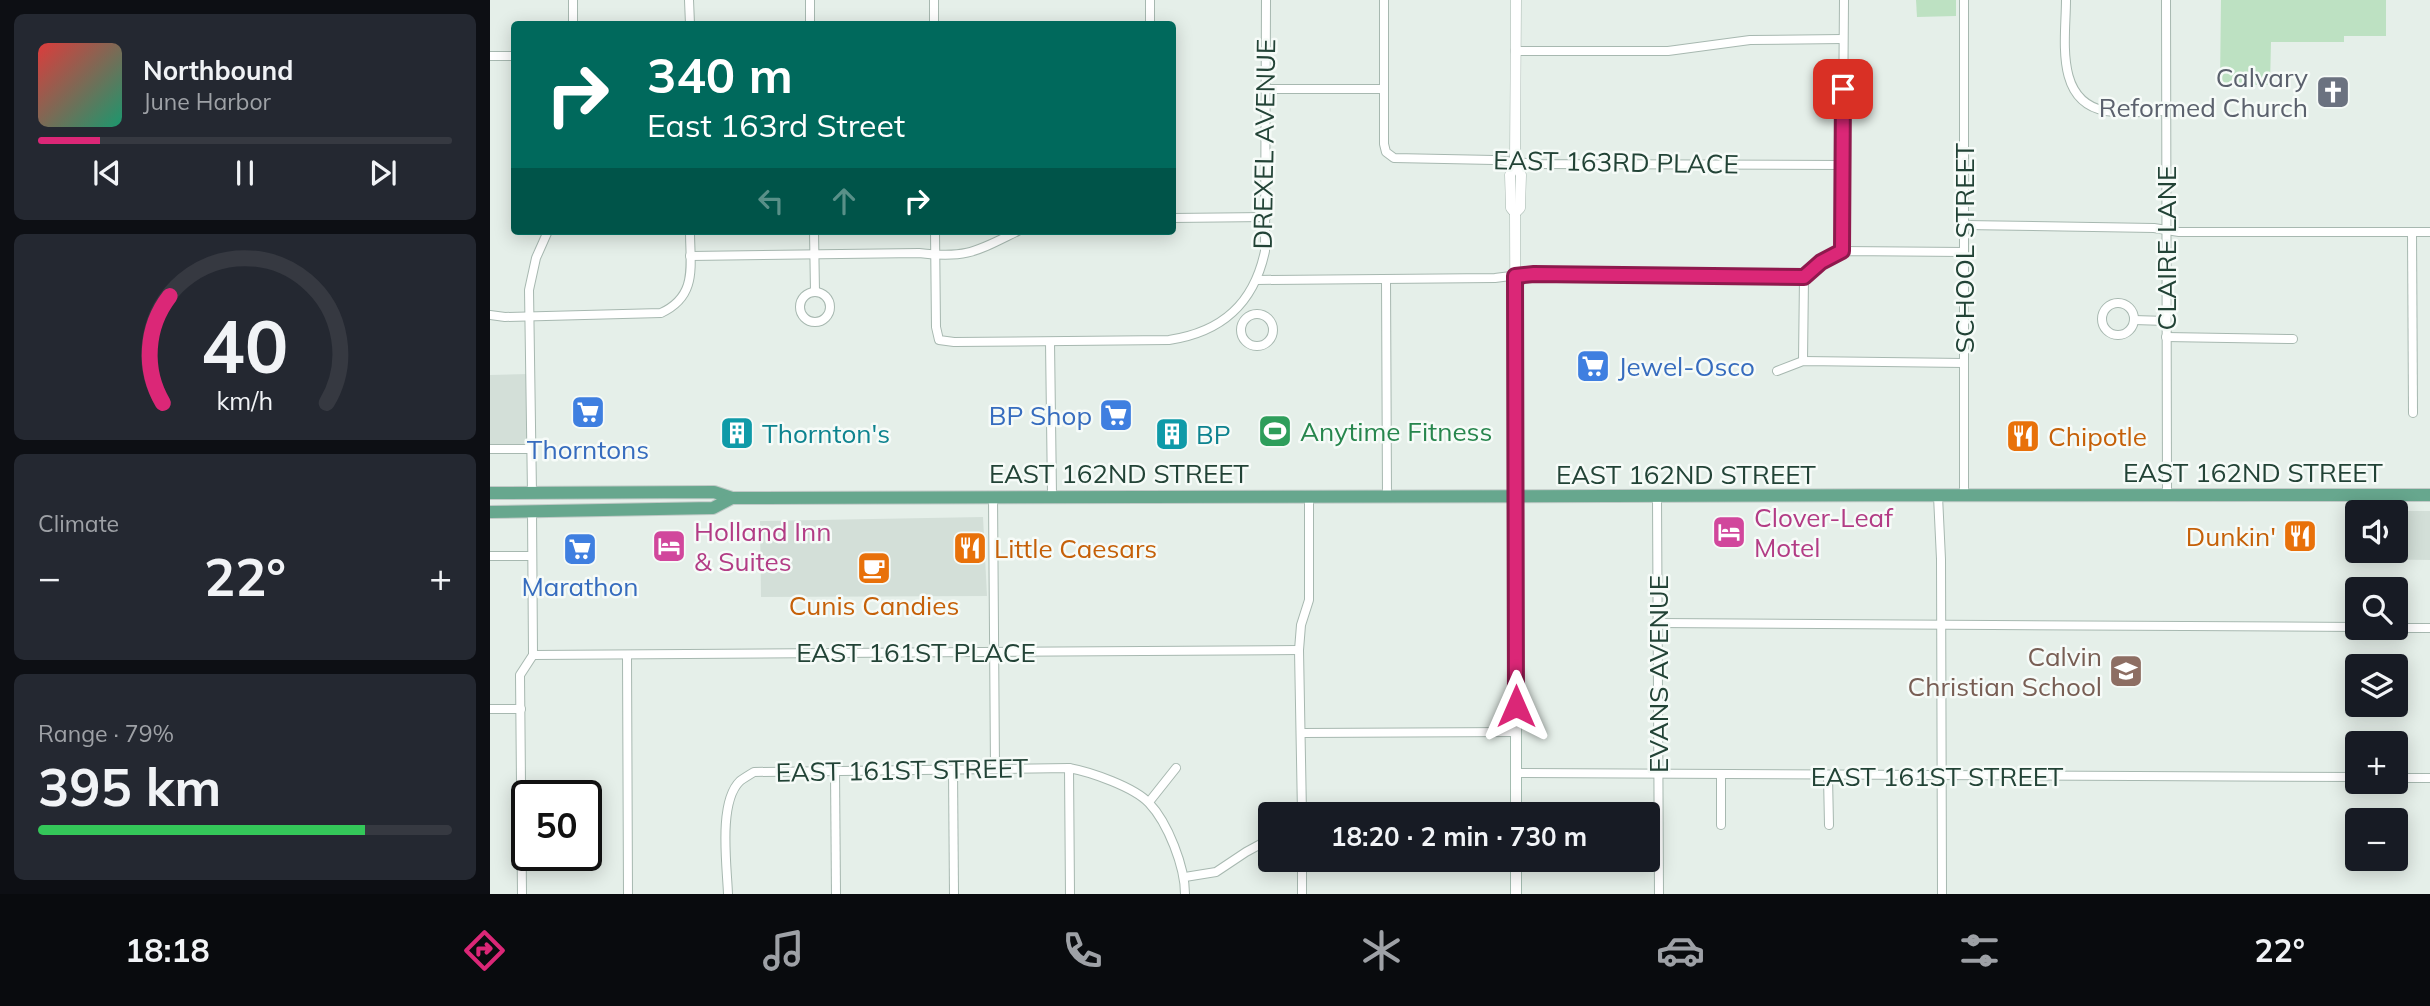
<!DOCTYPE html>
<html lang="en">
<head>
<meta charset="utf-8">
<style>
	:root { --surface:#171b24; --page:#242831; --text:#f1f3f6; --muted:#9ea1a6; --line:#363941; --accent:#db2777 }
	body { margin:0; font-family:Mulish,sans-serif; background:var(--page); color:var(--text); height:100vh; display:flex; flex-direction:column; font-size:26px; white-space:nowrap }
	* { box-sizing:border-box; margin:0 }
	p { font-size:23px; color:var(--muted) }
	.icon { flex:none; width:38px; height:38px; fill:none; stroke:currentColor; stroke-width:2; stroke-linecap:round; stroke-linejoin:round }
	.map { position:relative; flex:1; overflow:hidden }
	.panel { display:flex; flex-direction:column; gap:14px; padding:14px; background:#0d0f14; width:490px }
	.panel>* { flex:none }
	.top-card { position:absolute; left:21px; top:21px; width:665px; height:214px; border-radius:7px; box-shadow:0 4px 18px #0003; background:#00695c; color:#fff; overflow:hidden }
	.fabs { position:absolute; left:1855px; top:500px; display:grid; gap:14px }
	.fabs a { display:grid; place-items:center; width:63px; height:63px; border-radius:7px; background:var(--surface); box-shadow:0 4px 18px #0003; font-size:35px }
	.speed { position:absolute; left:21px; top:780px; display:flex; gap:14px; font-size:35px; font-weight:700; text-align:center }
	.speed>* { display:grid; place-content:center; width:91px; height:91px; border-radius:50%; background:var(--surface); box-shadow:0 4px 18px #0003; line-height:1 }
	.speed .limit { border:4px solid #111; border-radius:10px; background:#fff; color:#111 }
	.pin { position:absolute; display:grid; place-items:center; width:60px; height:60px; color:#fff; margin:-30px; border-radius:14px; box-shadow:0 4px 10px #0006 }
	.me { position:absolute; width:77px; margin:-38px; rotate:0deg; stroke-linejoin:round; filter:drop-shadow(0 0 5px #0008) }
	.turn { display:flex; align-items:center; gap:24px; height:147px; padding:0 21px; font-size:32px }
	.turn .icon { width:91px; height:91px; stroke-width:2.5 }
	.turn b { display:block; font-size:49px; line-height:60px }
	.lanes { display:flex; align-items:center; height:66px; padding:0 21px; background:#0003; justify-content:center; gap:35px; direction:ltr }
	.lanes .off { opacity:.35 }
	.big { font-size:52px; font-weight:700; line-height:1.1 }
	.panel .widget { flex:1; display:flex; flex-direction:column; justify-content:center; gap:10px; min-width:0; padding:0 24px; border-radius:10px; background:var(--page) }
	.panel .dial { align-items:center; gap:0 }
	.dial svg { height:182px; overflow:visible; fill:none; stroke:var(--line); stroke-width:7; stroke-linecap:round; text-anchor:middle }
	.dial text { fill:var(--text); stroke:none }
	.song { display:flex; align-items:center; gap:21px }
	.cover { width:84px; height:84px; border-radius:10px; background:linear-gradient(135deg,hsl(0 70% 55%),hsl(160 70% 35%)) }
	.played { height:7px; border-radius:4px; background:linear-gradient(90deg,var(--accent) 15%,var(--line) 15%) }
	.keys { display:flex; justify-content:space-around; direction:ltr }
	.heat { display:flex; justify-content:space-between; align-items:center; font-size:38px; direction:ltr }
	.charge { height:10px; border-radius:5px; background:linear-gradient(90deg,#34c759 79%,var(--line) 0) }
	.trip { position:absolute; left:768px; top:802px; width:402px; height:70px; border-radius:7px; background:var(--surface); box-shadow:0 4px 18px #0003; font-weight:700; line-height:70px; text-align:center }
	.menu { display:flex; height:112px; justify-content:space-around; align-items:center; background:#090b0e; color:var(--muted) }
	.menu .icon { width:49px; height:49px }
	.menu .current { color:var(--accent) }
	.menu b { font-size:32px; color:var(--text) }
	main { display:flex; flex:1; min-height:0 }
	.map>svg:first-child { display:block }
</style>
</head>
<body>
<main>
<section class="panel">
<div class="widget">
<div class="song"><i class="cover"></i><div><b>Northbound</b><p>June Harbor</p></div></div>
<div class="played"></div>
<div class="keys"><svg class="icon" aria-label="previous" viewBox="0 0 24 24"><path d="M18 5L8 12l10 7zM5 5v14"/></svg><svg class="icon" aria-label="pause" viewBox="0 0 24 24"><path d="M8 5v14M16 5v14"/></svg><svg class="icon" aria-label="next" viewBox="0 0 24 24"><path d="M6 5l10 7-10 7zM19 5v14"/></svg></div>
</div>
<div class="widget dial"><svg viewBox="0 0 100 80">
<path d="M14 69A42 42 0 1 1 86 69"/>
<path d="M14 69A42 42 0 0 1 17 22" stroke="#db2777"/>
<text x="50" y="56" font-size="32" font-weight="700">40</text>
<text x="50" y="72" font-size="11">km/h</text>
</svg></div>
<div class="widget"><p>Climate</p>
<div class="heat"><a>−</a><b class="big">22°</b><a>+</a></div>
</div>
<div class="widget"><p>Range · 79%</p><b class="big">395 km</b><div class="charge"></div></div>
</section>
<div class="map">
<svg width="1940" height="894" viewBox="0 0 1940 894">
	<rect width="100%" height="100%" fill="#e5efe9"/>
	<g fill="#d3dfd8">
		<path d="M38 374V444H0V375Z"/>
		<path d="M1867 511H1940V560L1867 559V522V551H1906V513H1867Z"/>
		<path d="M493 517 497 596 271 597 270 521Z"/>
	</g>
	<g fill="#bde1c2">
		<path d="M1426 0H1466V16L1427 17Z"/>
		<path d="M1731 0H1896V36H1854V42H1781L1780 85H1730Z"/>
	</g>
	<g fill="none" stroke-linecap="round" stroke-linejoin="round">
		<g stroke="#a7b8b0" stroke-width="10">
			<g id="minor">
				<path d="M83 0V24"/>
				<path d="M199 0 200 24"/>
				<path d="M320 0V24"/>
				<path d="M444 0V24"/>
				<path d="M660 0V24"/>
				<path d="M894 0V144L896 152 904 158 1004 160 1047 164 1353 165"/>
				<path d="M1576 0C1576 38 1564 102 1616 111 1635 114 1657 111 1676 111"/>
				<path d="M1676 0 1677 495"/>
				<path d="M1025 51H1178L1260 40 1353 39"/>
				<path d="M0 56H24"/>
				<path d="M776 89H894"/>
				<path d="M682 218 776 217"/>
				<path d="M1474 225 1664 228 1689 232H1940"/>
				<path d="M324 231 325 292"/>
				<path d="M445 231 446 327 449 340 464 342 679 340C733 332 764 303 775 251L776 0"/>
				<path d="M1922 232 1923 413"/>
				<path d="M1352 251 1354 0"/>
				<path d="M200 256 429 253C477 259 487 251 528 231"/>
				<path d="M896 279 897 497"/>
				<path d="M767 280 1005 278 1044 273 1314 277 1331 262 1352 251 1474 252"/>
				<circle cx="325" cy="307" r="15"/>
				<circle cx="1628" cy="319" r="16"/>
				<circle cx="767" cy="330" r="16"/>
				<path d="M0 315 15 317 171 313C208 296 200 266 200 231"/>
				<path d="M1644 320 1676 321"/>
				<path d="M1676 337 1803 339"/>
				<path d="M560 342 562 495"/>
				<path d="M1313 361 1314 277"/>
				<path d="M1287 371 1313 361 1474 363"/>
				<path d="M0 449H42"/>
				<path d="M42 493 39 290 46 258 58 231"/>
				<path d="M503 496 505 769"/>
				<path d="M1448 496 1451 559 1452 894"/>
				<path d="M1474 496V0"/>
				<path d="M1167 497 1169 894"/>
				<path d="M0 556H42"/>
				<path d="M1168 623 1867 627"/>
				<path d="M1906 628H1940"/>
				<path d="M43 655 809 650"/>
				<path d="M137 655 138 894"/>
				<path d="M0 709H31"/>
				<path d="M812 733 1026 732"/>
				<path d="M579 768 580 894"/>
				<path d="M345 770 346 894"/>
				<path d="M463 770 464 894"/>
				<path d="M1026 773 1867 777"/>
				<path d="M1231 775V825"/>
				<path d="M1338 776 1339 825"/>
				<path d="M1906 778H1940"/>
				<path d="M659 802 686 768"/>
				<path d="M812 814 809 650 811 625 819 600V496"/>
				<path d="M812 859V894"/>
				<path d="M695 877 726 872 756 852 780 839"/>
				<path d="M32 894 30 675 43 655 42 512"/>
				<path d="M238 894C237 866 228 802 250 781 254 778 259 775 264 772L579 768C601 772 644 787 659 803 678 823 695 867 695 894"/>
			</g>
		</g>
		<g stroke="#a7b8b0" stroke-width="11">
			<g id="tertiary">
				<path d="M1026 0 1025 161 1020 175 1021 208 1025 213 1026 497"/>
				<path d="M1025 161 1031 175 1030 208 1025 213"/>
			</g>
		</g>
		<g stroke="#a3bcb0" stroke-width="12">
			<g id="secondary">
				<path d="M1026 497V814"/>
				<path d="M1026 859V894"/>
			</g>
		</g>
		<g stroke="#c1cac7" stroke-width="14">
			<g id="primary">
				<path d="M0 493 224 492 242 498C808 494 1374 496 1940 495"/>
				<path d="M0 512 223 508 242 498"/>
			</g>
		</g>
		<use href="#minor" stroke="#fff" stroke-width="8"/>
		<use href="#tertiary" stroke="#fff" stroke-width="10"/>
		<use href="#secondary" stroke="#fff" stroke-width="10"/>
		<use href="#primary" stroke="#67a78e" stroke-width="12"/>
	</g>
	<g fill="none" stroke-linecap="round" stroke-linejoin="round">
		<g stroke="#8e194d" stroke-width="18">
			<path id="route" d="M1026 706 1025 276 1044 274 1314 277 1331 262 1352 251 1353 89"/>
		</g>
		<use href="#route" stroke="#db2777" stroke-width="12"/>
	</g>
	<defs>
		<g id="church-square" transform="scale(1.75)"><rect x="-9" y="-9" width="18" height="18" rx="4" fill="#6b7280" stroke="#f6fbf8"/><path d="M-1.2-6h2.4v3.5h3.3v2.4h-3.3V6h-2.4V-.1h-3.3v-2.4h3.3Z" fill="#fff"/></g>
		<g id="supermarket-square" transform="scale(1.75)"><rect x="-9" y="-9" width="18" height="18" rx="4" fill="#3f7fe0" stroke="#f6fbf8"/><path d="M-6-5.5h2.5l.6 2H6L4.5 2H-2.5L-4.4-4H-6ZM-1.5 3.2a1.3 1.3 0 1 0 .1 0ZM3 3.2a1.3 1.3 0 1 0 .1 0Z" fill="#fff"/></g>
		<g id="stadium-square" transform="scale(1.75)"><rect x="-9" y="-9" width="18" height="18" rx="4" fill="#2e9e5b" stroke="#f6fbf8"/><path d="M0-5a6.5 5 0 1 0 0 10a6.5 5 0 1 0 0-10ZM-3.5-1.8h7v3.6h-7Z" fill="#fff"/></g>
		<g id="building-square" transform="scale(1.75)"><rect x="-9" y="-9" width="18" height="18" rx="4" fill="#0f9aa8" stroke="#f6fbf8"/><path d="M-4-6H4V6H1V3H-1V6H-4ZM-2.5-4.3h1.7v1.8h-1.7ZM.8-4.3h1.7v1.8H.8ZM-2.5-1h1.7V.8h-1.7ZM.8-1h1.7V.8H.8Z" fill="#fff"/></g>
		<g id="restaurant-square" transform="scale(1.75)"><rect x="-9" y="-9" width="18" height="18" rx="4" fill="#e8710a" stroke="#f6fbf8"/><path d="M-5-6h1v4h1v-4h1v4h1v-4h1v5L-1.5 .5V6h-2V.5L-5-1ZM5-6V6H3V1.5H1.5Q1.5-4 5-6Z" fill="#fff"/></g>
		<g id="hotel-square" transform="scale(1.75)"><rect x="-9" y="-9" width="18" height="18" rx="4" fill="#d1479c" stroke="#f6fbf8"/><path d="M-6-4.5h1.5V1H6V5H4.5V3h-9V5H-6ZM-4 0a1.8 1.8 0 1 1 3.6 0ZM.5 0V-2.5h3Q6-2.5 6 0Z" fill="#fff"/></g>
		<g id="cafe-square" transform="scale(1.75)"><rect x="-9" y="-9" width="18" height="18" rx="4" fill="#e8710a" stroke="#f6fbf8"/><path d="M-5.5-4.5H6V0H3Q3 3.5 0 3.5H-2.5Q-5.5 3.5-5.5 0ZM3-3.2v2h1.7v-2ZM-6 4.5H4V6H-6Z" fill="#fff"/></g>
		<g id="school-square" transform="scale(1.75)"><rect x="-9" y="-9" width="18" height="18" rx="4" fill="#8d6e63" stroke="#f6fbf8"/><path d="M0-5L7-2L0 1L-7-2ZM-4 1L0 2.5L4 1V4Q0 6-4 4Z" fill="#fff"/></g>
	</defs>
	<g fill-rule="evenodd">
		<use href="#church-square" x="1843" y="92"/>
		<use href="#supermarket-square" x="1103" y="366"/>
		<use href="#supermarket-square" x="98" y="412"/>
		<use href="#supermarket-square" x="626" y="415"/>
		<use href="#stadium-square" x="785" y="431"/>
		<use href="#building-square" x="247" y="433"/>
		<use href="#building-square" x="682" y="434"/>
		<use href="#restaurant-square" x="1533" y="436"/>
		<use href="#hotel-square" x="1239" y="532"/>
		<use href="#restaurant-square" x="1810" y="536"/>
		<use href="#hotel-square" x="179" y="546"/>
		<use href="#restaurant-square" x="480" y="548"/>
		<use href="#supermarket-square" x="90" y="549"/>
		<use href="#cafe-square" x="384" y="568"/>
		<use href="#school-square" x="1636" y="671"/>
	</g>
	<g text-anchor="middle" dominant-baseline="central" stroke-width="5" stroke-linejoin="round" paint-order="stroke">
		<g font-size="26" fill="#5b616d" stroke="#f6fbf8" text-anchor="end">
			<text x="1818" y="77">Calvary<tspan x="1818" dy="30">Reformed Church</tspan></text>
		</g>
		<g font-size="26" fill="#224336" stroke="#f6fbf8">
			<text transform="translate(774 144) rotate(-89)">DREXEL AVENUE</text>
			<text transform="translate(1126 162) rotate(1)">EAST 163RD PLACE</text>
			<text transform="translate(1474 248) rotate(-90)">SCHOOL STREET</text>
			<text transform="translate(1676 248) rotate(-90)">CLAIRE LANE</text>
			<text x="1763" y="472">EAST 162ND STREET</text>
			<text x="629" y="473">EAST 162ND STREET</text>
			<text x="1196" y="474">EAST 162ND STREET</text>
			<text x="426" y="652">EAST 161ST PLACE</text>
			<text transform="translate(1168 674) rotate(-90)">EVANS AVENUE</text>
			<text transform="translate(412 770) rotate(-1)">EAST 161ST STREET</text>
			<text x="1447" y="776">EAST 161ST STREET</text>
		</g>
		<g font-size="26" fill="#366cbe" stroke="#f6fbf8">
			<text x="1128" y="366" text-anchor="start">Jewel-Osco</text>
			<text x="602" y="415" text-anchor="end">BP Shop</text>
			<text x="98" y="449">Thorntons</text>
			<text x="90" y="586">Marathon</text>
		</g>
		<g font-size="26" fill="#27864d" stroke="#f6fbf8" text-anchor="start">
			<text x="810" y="431">Anytime Fitness</text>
		</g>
		<g font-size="26" fill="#0d838f" stroke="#f6fbf8" text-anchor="start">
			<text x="272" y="433">Thornton's</text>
			<text x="706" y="434">BP</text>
		</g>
		<g font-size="26" fill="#c56008" stroke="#f6fbf8" text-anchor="start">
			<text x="1558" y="436">Chipotle</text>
			<text x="1786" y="536" text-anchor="end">Dunkin'</text>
			<text x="504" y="548">Little Caesars</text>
			<text x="384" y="605" text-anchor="middle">Cunis Candies</text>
		</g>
		<g font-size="26" fill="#b23c85" stroke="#f6fbf8" text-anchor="start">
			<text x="1264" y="517">Clover-Leaf<tspan x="1264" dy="30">Motel</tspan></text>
			<text x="204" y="531">Holland Inn<tspan x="204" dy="30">&amp; Suites</tspan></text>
		</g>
		<g font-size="26" fill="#785e54" stroke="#f6fbf8" text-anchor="end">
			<text x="1612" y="656">Calvin<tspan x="1612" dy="30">Christian School</tspan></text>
		</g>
	</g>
</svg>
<div class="fabs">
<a><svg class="icon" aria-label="sound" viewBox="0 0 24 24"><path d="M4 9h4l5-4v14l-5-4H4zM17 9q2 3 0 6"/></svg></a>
<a><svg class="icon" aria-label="search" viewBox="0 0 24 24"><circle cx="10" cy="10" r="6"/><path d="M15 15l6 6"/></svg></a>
<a><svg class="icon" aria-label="layers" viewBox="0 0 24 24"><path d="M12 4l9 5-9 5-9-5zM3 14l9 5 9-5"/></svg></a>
<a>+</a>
<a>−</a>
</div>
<div class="speed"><div class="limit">50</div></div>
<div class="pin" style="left:1353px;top:89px;background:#d93025"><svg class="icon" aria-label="arrive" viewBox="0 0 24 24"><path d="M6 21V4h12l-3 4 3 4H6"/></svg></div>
<svg class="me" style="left:1026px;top:706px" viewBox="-20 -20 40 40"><path d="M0-17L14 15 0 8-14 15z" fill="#db2777" stroke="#fff" stroke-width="4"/></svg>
<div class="trip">18:20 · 2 min · 730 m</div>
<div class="top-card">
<div class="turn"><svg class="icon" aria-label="right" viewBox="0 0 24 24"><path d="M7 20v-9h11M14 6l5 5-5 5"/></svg><div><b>340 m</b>East 163rd Street</div></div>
<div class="lanes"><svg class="icon off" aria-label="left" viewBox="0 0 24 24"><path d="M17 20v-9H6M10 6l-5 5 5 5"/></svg><svg class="icon off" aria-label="ahead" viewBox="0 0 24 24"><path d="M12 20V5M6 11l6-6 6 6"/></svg><svg class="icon" aria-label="right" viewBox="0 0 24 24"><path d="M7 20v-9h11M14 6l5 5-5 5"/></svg></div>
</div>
</div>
</main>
<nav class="menu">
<b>18:18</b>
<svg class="icon current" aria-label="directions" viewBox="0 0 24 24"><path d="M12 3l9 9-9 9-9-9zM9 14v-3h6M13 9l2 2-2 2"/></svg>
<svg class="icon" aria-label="music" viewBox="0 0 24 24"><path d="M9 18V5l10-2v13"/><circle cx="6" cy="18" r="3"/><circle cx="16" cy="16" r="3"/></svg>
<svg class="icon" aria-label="phone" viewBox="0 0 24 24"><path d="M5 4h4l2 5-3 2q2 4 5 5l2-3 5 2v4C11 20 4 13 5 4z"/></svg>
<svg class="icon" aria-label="climate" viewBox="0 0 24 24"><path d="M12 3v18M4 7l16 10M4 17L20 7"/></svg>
<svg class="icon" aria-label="car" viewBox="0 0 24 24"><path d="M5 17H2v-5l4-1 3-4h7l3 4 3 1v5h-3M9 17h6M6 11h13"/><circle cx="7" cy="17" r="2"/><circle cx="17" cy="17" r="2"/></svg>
<svg class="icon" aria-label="filters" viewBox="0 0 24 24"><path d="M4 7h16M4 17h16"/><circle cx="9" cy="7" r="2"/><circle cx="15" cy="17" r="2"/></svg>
<b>22°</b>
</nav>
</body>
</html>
